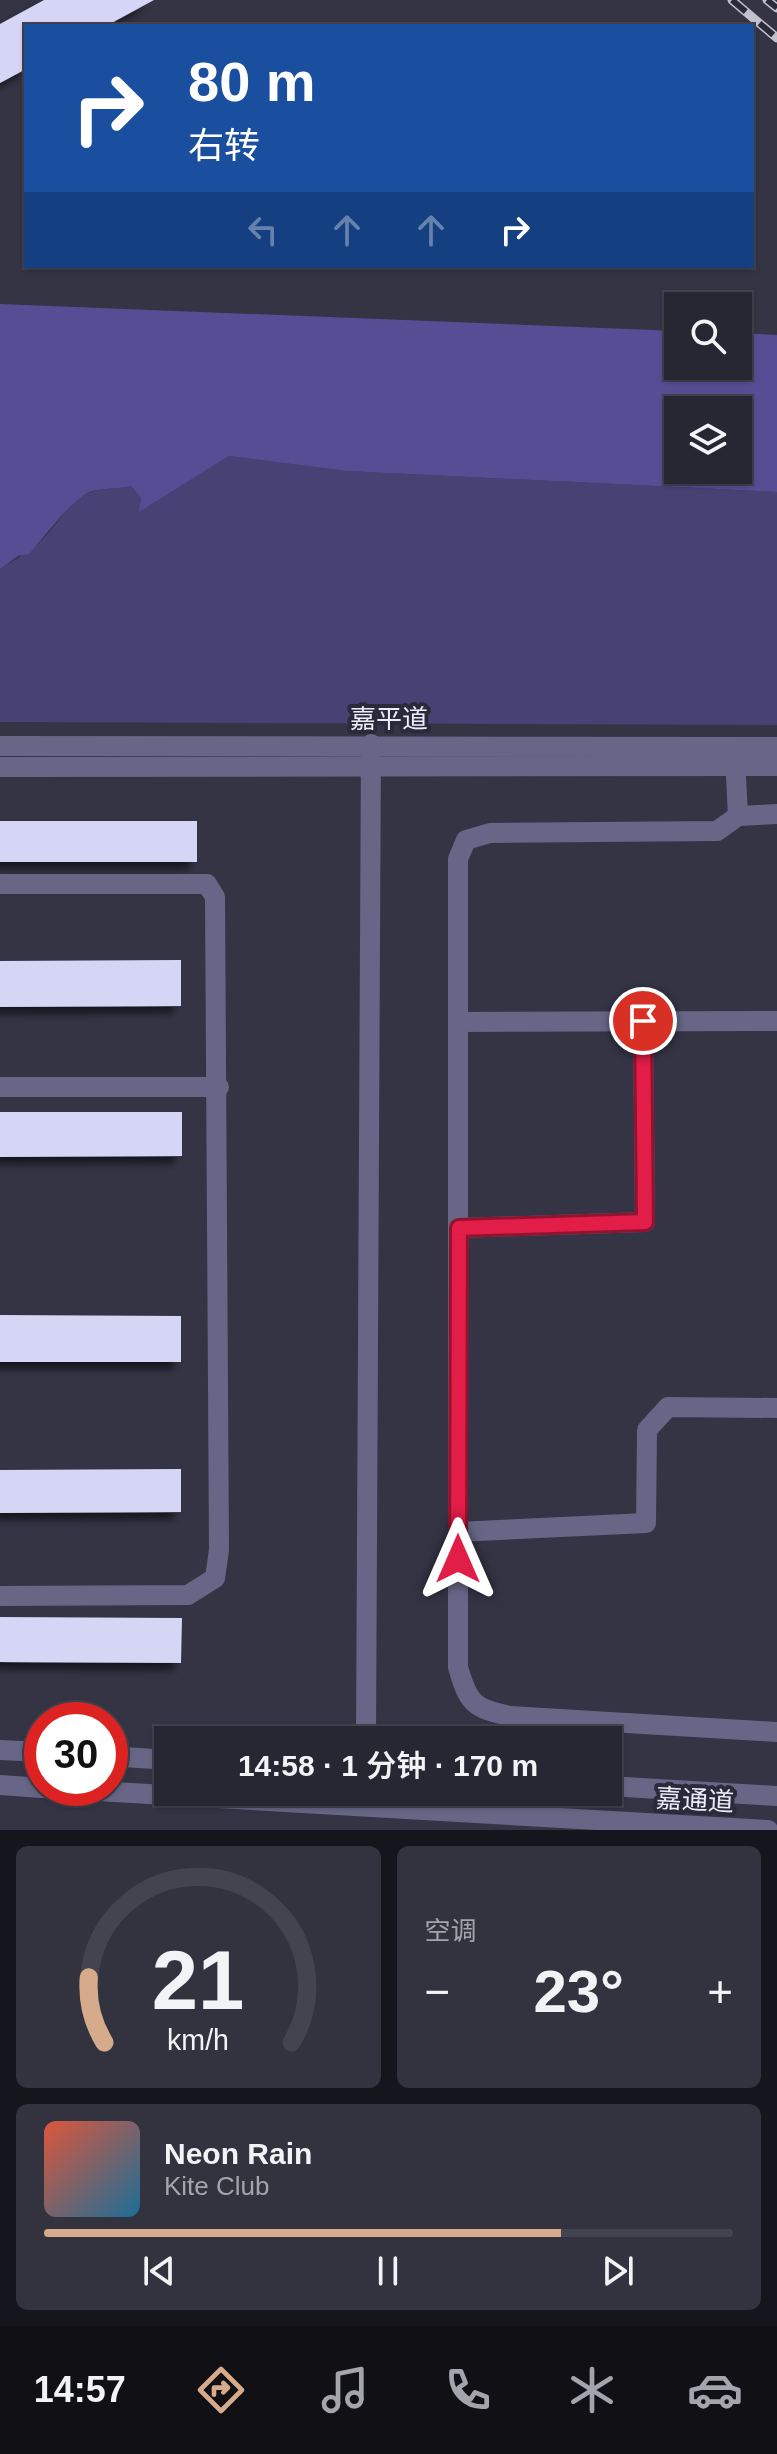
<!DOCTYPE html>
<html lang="zh">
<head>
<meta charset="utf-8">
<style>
	:root { --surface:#272734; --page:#333340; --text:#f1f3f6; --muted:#a4a5ac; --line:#43444f; --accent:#d6ab8b }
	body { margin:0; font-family:Helvetica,"Noto Sans SC",sans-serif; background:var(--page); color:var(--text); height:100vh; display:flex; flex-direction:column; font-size:30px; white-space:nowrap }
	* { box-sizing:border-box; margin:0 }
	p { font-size:26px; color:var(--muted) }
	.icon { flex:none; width:44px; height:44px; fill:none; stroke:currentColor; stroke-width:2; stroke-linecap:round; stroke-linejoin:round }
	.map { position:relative; height:1830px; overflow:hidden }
	.details { display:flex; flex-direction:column; gap:16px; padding:16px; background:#15151d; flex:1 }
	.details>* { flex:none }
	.top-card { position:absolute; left:24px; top:24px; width:730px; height:244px; border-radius:0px; box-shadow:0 2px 6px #0004,0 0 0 2px var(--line); background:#1a4fa0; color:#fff; overflow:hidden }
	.tools { position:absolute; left:664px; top:292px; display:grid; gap:16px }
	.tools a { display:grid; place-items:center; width:88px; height:88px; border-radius:0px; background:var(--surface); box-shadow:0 2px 6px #0004,0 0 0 2px var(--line); font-size:40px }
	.speed { position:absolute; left:24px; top:1702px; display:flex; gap:16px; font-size:40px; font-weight:700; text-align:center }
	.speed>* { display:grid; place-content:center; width:104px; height:104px; border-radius:50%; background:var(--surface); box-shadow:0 2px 6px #0004,0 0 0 2px var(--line); line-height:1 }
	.speed .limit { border:12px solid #d22; background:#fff; color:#111 }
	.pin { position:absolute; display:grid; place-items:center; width:68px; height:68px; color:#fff; margin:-34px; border:4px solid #fff; border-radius:50%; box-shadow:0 2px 8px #0007 }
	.me { position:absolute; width:88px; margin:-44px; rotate:0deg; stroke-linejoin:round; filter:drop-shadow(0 0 6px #0008) }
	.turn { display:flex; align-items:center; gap:28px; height:168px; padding:0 32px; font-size:36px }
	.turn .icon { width:104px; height:104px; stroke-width:2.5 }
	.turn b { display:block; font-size:56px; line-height:68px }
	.lanes { display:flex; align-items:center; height:76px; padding:0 32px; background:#0003; justify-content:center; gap:40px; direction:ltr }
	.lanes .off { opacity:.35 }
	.big { font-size:60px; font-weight:600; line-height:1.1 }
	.details .card { flex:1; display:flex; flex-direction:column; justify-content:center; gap:12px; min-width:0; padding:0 28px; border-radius:12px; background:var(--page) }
	.details .dial { align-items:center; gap:0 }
	.dial svg { height:208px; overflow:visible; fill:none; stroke:var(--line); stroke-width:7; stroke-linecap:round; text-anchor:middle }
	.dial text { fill:var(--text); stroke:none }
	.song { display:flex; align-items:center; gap:24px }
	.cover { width:96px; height:96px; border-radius:12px; background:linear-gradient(135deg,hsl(10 70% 55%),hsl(200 70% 35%)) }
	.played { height:8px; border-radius:4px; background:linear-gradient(90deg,var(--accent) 75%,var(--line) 75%) }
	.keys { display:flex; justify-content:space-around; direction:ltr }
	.heat { display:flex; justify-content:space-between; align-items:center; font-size:44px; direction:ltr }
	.details .tiles { flex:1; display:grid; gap:16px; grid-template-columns:1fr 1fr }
	.card:last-child { grid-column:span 2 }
	.trip { position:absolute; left:154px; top:1726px; width:468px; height:80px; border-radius:0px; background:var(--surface); box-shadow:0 2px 6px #0004,0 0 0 2px var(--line); font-weight:600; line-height:80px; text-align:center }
	.tab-bar { display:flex; height:128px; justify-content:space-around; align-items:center; background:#101015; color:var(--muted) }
	.tab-bar .icon { width:56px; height:56px }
	.tab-bar .active { color:var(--accent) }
	.tab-bar b { font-size:36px; color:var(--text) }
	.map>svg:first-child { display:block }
</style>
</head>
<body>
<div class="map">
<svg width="777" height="1830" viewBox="0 0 777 1830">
	<defs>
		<filter id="shadow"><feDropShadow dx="-7" dy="7" stdDeviation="4" flood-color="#0009"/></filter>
	</defs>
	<rect width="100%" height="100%" fill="#343445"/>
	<path fill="#464273" d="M229 456 347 471 777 492V725L0 722V569C12 561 26 554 37 545 53 531 72 496 94 491 106 488 119 489 131 486L141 498 140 511Z"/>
	<path fill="#554e94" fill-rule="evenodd" d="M0 304 678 331V366H738V333L777 335V492L347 471 229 456 139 512 141 498 131 486C119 489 104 488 92 491 73 497 43 539 29 554L18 556 0 569ZM678 410H738V470H678Z"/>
	<g fill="#d5d5f5" filter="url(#shadow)">
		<path d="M44 0H154L106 26H26V69L0 83V24Z"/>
		<rect x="0" y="821" width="197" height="41"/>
		<path d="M181 960V1006L0 1007V961Z"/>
		<path d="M0 1112H182V1156L0 1157Z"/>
		<path d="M0 1315 181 1316V1362H0Z"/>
		<path d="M181 1469V1512L0 1513V1470Z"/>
		<path d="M0 1617 182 1618 181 1663 0 1662Z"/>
	</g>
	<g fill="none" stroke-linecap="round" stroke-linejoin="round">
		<g stroke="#676686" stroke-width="20">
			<path d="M0 746 777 747"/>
			<path d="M735 756 738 816"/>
			<path d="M0 767 777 766"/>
			<path d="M777 814 738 816 717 831 490 833 466 840 458 859V1667C468 1703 474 1709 510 1716L777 1732"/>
			<path d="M0 884H207L215 897 219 1550 215 1578 188 1595 0 1596"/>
			<path d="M459 1022 777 1021"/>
			<path d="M0 1087H219"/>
			<path d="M459 1228 645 1222 643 1021"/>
			<path d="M458 1532 646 1523 647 1430 668 1407 777 1408"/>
			<path d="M366 1740 371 744"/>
			<path d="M0 1750 42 1752"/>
			<path d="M110 1756 168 1760"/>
			<path d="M0 1785 42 1788"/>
			<path d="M608 1786 777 1796"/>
			<path d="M45 1788 768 1830"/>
		</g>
		<g stroke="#c1c1ce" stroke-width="9">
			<g id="rail">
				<path d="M732 0 777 38"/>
				<path d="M767 0 777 8"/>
			</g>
		</g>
		<use href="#rail" stroke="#2a2a3a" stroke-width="6" stroke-dasharray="18" stroke-linecap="butt"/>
	</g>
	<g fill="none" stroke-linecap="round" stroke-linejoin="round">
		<g stroke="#92132f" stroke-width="20">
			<path id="route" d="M458 1559 459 1228 645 1222 643 1021"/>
		</g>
		<use href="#route" stroke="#e11d48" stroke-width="14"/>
	</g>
	<g text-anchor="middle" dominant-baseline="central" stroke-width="8" stroke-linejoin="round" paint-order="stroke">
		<g font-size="26" fill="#ececf8" stroke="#2a2a3a">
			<text x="389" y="719">嘉平道</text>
			<text transform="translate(695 1800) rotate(3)">嘉通道</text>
		</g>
	</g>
</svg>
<div class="tools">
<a><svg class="icon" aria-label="search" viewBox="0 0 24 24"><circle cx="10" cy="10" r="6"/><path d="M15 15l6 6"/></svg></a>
<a><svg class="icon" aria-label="layers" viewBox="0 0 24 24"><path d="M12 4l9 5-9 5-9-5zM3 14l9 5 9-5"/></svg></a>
</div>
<div class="speed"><div class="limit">30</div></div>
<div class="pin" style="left:643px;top:1021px;background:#d93025"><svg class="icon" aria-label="arrive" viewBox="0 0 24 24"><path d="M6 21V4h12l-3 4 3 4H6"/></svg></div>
<svg class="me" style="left:458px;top:1559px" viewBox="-20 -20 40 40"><path d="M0-17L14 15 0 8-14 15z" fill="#e11d48" stroke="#fff" stroke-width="4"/></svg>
<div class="trip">14:58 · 1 分钟 · 170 m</div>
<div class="top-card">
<div class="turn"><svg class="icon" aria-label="right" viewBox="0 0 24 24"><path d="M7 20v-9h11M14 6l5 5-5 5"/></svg><div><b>80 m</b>右转</div></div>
<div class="lanes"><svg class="icon off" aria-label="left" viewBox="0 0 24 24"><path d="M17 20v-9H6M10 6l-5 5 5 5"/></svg><svg class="icon off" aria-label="ahead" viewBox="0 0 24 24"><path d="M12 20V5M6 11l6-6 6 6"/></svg><svg class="icon off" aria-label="ahead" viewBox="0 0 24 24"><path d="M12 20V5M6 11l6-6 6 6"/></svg><svg class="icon" aria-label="right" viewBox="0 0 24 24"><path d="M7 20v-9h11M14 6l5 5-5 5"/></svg></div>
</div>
</div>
<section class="details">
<div class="tiles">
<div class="card dial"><svg viewBox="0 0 100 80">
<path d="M14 69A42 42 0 1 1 86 69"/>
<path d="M14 69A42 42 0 0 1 8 44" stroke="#d6ab8b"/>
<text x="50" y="56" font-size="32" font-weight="700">21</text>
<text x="50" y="72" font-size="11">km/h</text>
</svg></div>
<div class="card"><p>空调</p>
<div class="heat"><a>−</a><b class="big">23°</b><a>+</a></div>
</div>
<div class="card">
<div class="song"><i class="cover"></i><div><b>Neon Rain</b><p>Kite Club</p></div></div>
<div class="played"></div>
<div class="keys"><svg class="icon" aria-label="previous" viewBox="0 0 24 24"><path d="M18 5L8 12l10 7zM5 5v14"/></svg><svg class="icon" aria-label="pause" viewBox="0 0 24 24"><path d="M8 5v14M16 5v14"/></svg><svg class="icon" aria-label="next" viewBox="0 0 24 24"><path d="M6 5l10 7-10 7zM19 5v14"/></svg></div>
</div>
</div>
</section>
<nav class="tab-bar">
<b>14:57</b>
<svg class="icon active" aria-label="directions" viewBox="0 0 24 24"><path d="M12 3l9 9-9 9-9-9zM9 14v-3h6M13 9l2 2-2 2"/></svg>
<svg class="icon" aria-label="music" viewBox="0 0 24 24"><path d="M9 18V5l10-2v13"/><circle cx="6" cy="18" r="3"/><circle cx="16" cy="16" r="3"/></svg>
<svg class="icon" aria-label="phone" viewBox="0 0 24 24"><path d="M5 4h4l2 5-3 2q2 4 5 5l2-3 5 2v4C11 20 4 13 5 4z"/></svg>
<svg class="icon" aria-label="climate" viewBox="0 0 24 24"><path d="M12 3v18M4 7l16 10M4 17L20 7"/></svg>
<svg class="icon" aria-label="car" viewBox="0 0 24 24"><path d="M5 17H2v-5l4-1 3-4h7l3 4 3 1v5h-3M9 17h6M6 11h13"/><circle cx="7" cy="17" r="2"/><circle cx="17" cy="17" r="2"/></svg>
</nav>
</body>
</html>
